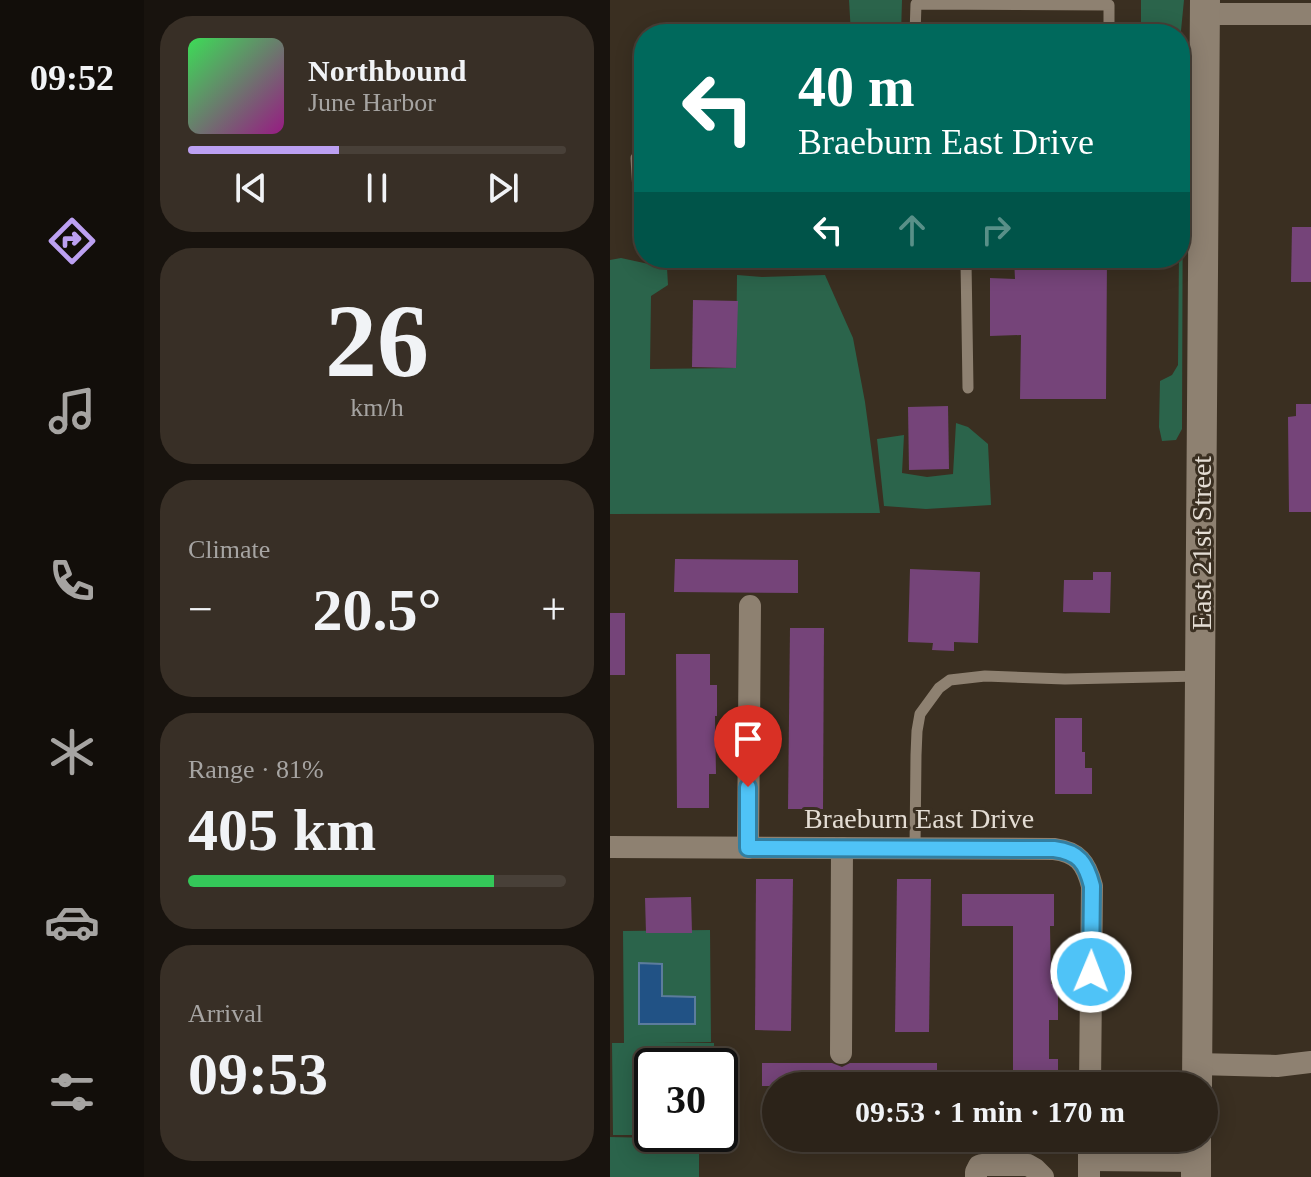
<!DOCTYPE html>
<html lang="en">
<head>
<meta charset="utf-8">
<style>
	:root { --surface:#2c2319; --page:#382f26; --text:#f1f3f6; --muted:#a6a4a2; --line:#484038; --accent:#bca0f2 }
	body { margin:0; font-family:Georgia,serif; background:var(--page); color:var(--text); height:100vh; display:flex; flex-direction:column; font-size:30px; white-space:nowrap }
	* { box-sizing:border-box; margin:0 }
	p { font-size:26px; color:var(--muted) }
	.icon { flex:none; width:44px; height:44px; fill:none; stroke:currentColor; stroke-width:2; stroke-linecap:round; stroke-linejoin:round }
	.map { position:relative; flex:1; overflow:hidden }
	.drawer { display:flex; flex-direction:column; gap:16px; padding:16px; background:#18130e; width:466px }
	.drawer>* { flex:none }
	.hud { position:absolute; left:24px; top:24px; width:556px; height:244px; border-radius:32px; box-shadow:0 4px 20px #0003,0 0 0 2px var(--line); background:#00695c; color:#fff; overflow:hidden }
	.speed { position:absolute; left:24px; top:1048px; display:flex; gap:16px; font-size:40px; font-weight:700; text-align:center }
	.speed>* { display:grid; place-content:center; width:104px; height:104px; border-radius:50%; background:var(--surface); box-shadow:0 4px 20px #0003,0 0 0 2px var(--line); line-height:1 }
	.speed .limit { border:4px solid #111; border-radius:12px; background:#fff; color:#111 }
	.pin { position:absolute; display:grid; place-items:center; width:68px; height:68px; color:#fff; margin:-82px -34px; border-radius:50% 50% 50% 0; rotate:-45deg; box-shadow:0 0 8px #0007 }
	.pin .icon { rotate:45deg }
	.me { position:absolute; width:88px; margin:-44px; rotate:1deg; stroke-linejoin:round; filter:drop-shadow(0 0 6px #0008) }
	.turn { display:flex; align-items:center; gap:28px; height:168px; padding:0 32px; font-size:36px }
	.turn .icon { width:104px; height:104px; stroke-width:2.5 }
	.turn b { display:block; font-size:56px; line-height:68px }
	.lanes { display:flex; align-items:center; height:76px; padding:0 32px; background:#0003; justify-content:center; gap:40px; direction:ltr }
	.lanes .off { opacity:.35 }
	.big { font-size:60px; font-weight:700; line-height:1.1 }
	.drawer .card { flex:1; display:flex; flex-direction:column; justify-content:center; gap:12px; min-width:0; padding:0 28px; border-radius:32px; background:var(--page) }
	.drawer .dial { align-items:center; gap:0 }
	.dial b { font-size:104px; line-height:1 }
	.song { display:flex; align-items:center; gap:24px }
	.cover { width:96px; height:96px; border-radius:12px; background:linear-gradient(135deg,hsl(130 70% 55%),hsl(310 70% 35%)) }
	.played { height:8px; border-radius:4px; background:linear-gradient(90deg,var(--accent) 40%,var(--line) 40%) }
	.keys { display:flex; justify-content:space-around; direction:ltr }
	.heat { display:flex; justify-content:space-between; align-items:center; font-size:44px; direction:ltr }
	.charge { height:12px; border-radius:6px; background:linear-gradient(90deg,#34c759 81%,var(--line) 0) }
	.trip { position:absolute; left:152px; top:1072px; width:456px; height:80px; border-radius:40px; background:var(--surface); box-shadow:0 4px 20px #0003,0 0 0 2px var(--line); font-weight:700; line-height:80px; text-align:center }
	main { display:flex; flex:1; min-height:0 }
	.tabs { display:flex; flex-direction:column; width:144px; justify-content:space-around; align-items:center; background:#120e0a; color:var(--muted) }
	.tabs .icon { width:56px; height:56px }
	.tabs .current { color:var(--accent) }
	.tabs b { font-size:36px; color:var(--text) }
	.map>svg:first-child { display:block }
</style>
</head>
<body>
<main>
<nav class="tabs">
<b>09:52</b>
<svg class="icon current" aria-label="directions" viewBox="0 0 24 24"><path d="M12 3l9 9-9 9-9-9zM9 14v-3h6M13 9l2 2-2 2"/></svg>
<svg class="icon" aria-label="music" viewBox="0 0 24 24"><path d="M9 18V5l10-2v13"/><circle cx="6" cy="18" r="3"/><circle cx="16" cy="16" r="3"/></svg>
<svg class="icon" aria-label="phone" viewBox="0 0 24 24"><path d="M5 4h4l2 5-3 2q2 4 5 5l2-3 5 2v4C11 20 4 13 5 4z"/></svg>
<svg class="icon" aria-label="climate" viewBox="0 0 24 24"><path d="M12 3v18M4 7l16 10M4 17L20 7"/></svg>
<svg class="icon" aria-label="car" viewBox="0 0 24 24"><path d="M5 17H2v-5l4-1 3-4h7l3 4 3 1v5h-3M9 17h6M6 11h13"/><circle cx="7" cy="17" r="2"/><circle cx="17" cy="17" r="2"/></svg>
<svg class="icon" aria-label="filters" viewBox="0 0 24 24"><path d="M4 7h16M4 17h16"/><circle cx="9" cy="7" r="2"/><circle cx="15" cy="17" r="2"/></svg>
</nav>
<section class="drawer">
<div class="card">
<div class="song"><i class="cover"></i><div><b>Northbound</b><p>June Harbor</p></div></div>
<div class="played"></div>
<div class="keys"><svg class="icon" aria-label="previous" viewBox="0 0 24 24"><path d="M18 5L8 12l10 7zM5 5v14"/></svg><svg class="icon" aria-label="pause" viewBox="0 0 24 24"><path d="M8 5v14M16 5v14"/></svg><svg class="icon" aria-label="next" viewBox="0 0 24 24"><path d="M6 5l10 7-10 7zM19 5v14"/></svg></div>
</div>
<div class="card dial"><b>26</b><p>km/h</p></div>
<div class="card"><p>Climate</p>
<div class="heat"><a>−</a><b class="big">20.5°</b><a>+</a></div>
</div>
<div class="card"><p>Range · 81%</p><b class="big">405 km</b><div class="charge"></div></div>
<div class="card"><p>Arrival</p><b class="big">09:53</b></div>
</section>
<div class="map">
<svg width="701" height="1177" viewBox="0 0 701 1177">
	<rect width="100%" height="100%" fill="#3a2f21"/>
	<g fill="#2b644b">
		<path d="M239 0H292L291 34H241Z"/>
		<path d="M531 0H574L570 41V34H531Z"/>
		<path d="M573 136 572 429 566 440 552 441 549 427 550 381 562 375 568 365 570 141Z"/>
		<path d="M11 258 57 268 58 285 41 296 40 369 126 368 127 275 152 277 215 275 243 338 255 402 270 513 0 514V260Z"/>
		<path d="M346 423 358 427 378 444 381 505 316 509 274 506 267 439 294 435 292 473 317 477 343 474Z"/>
		<path d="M100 930 101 1042 49 1043H104V1066H42V1134L74 1135H3L2 1043H14L13 931Z"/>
		<path d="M0 1137 89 1139V1177H0Z"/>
	</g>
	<path fill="#215285" stroke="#5c7c9d" stroke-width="2" d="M29 963 52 964V996L85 997V1024H29Z"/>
	<g fill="#754479">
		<path d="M682 227H701V282H681Z"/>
		<path d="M404 258H497L496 399H410L411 335 380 336V278L405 279Z"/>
		<path d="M83 300 128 301 126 368 82 367Z"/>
		<path d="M686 404H701V512H679L678 417 686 416Z"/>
		<path d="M338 406 339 469 299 470 298 407Z"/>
		<path d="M65 559 188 560V593L64 592Z"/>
		<path d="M300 569 370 572 368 643 344 642V651L322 650 323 643 298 642Z"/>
		<path d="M483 572H501L500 613 453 612 454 580H483Z"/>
		<rect x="0" y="613" width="15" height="62"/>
		<path d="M180 628H214L213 809H178Z"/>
		<path d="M66 654H100V685H107V716H105L106 774H99V808H67Z"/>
		<path d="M445 718H472V752H475V768H482V794H445Z"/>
		<path d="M146 879H183L181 1031 145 1030Z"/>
		<path d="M287 879H321L319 1032H285Z"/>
		<path d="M352 894H444V926H440L441 984H448V1020H439V1059H448V1086H403V926H352Z"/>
		<path d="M81 897 82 933H36L35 898Z"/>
		<path d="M152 1063H222L232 1067 240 1063H327V1086H152Z"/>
	</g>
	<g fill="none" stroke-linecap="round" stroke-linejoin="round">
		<g stroke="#8e8171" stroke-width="11">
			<path d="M305 34 306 4 499 5V34"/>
			<path d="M26 158 30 224 34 233"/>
			<path d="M118 258 300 262"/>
			<path d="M356 262 358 388"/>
			<path d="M305 848 306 755 307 731 310 714 329 688 340 680 375 676 455 679 589 676"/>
		</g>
		<g stroke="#8e8171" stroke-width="22">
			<path d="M594 14H701"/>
			<path d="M0 847 444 849C468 852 476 863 482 886L480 1086"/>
			<path d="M138 848 140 606"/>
			<path d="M231 1053 232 848"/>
			<path d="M587 1064 667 1066 701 1062"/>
			<path d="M479 1160 586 1161"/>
			<path d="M366 1177V1172L369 1166 372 1165H418L425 1169 433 1177"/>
			<path d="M479 1177V1138"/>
		</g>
		<g stroke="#8e8171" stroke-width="30">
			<path d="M587 1086 595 0"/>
			<path d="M586 1177V1138"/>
		</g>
	</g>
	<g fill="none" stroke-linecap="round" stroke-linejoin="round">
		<g stroke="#337fa1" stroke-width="20">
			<path id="route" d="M138 787V848L444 849C469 852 476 863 482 886L481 972"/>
		</g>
		<use href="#route" stroke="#4fc3f7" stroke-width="14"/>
	</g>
	<g text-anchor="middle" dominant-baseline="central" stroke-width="6" stroke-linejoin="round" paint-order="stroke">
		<g font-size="28" fill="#e4ddd4" stroke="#3a2f21">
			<text transform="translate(591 543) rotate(-90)">East 21st Street</text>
			<text x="309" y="818">Braeburn East Drive</text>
		</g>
	</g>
</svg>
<div class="speed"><div class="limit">30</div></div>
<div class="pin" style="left:138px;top:787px;background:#d93025"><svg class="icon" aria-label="arrive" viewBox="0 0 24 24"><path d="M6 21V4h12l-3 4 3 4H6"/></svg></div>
<svg class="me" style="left:481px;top:972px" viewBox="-20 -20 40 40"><circle r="17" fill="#4fc3f7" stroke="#fff" stroke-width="3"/><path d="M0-11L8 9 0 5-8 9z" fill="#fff"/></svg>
<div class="trip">09:53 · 1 min · 170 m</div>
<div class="hud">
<div class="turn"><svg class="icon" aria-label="left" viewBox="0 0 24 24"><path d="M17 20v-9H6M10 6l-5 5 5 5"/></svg><div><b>40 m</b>Braeburn East Drive</div></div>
<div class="lanes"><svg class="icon" aria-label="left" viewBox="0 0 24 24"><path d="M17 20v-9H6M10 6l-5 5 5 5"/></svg><svg class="icon off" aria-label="ahead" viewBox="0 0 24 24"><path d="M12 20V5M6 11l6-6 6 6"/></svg><svg class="icon off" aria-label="right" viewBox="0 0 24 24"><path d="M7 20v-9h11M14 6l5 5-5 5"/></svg></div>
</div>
</div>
</main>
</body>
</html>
